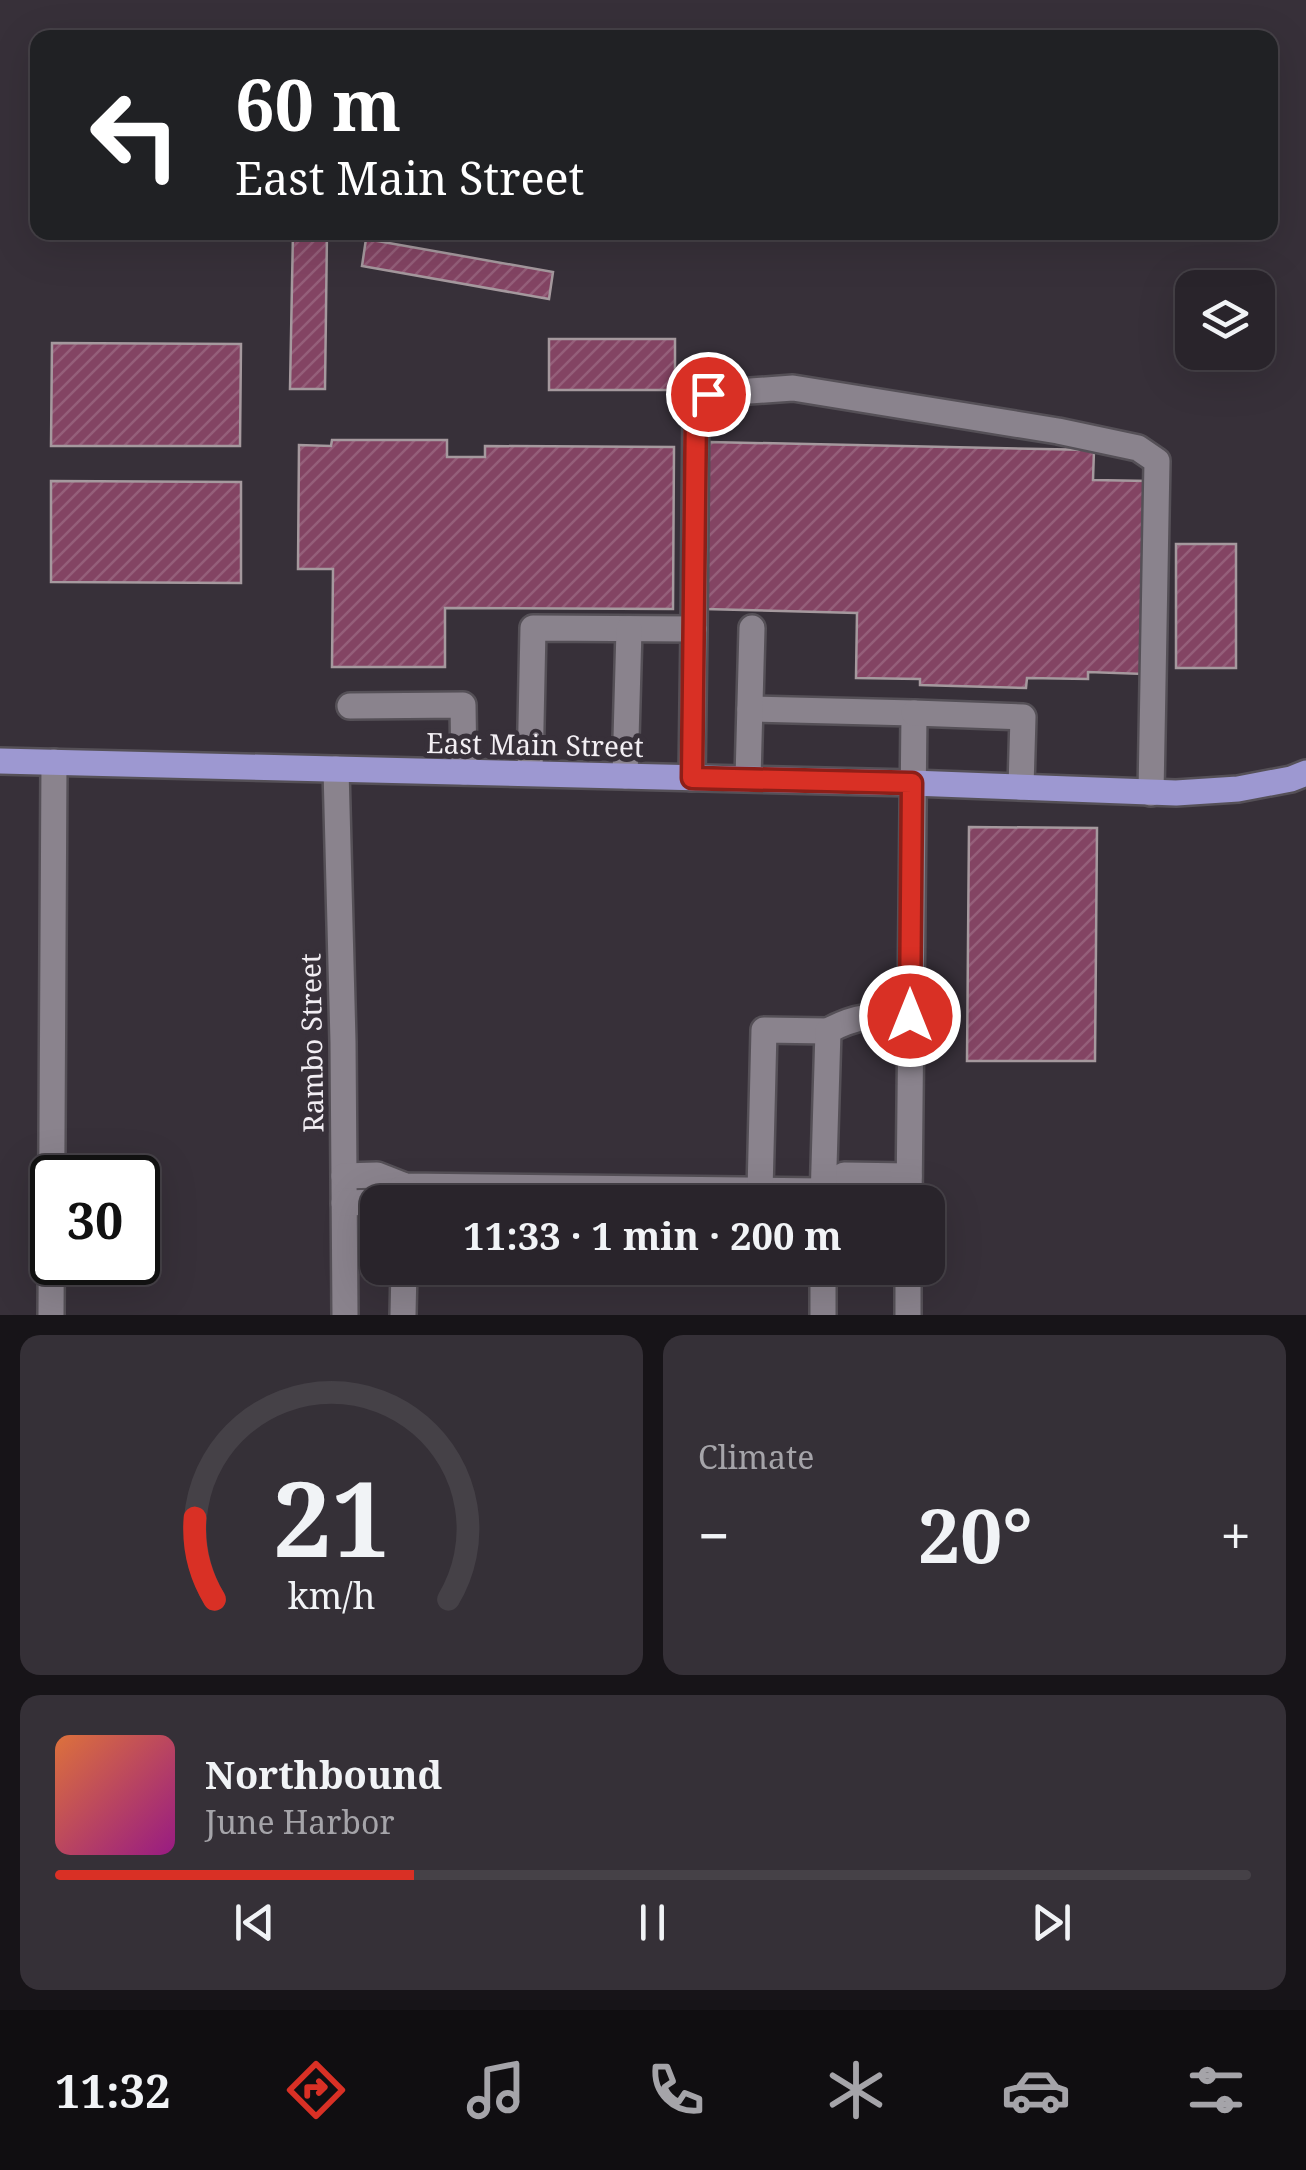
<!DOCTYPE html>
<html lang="en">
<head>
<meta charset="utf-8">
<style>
	:root { --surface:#29242b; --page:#353037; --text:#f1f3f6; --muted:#a5a4a9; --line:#454147; --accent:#d93025 }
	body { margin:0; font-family:"Noto Serif",serif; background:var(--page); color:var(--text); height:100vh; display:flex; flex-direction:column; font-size:38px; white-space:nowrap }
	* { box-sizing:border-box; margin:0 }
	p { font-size:32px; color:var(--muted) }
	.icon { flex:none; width:55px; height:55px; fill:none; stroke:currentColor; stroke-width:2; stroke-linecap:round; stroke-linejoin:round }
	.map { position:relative; height:1315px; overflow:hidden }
	.side { display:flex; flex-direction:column; gap:20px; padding:20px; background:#171418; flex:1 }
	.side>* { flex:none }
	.banner { position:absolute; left:30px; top:30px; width:1248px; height:210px; border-radius:20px; box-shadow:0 10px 40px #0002,0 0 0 2px var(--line); background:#202124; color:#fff; overflow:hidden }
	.buttons { position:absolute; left:1175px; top:270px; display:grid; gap:20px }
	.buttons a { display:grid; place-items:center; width:100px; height:100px; border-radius:20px; background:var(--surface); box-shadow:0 10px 40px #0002,0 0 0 2px var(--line); font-size:50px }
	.speed { position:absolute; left:30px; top:1155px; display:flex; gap:20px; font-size:50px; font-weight:700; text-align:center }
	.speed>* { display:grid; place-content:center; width:130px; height:130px; border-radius:50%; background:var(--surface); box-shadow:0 10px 40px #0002,0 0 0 2px var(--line); line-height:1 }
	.speed .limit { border:5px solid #111; border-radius:15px; background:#fff; color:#111 }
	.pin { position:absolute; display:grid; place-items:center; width:85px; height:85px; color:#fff; margin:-42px; border:5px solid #fff; border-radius:50%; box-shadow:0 2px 10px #0007 }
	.me { position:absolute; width:110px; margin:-55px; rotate:0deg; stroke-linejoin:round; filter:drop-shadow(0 0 8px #0008) }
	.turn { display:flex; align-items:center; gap:35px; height:210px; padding:0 40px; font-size:45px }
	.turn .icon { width:130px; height:130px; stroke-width:2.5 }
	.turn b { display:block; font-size:70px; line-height:85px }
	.big { font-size:75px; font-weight:700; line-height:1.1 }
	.side .card { flex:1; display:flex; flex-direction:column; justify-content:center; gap:15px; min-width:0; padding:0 35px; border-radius:20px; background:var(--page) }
	.side .dial { align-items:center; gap:0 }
	.dial svg { height:260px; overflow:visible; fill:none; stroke:var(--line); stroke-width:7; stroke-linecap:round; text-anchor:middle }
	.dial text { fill:var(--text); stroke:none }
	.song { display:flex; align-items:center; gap:30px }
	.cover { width:120px; height:120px; border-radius:15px; background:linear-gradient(135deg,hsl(20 70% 55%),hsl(310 70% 35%)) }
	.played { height:10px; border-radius:5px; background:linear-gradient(90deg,var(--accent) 30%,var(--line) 30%) }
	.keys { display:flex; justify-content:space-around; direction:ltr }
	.heat { display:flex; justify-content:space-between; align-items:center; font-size:55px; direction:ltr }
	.side .tiles { flex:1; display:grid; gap:20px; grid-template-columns:1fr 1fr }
	.card:last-child { grid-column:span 2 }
	.trip { position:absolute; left:360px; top:1185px; width:585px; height:100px; border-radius:20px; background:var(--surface); box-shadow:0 10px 40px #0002,0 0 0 2px var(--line); font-weight:700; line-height:100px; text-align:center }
	.tab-bar { display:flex; height:160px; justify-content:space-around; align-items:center; background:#100e11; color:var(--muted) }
	.tab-bar .icon { width:70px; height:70px }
	.tab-bar .on { color:var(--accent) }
	.tab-bar b { font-size:45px; color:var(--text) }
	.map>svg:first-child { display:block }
</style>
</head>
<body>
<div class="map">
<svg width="1306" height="1315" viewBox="0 0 1306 1315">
	<defs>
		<pattern id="building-hatch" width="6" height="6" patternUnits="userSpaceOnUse" patternTransform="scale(2.5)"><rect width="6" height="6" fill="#834463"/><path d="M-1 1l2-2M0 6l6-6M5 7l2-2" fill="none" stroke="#955f7a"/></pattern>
	</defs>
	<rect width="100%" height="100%" fill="#373039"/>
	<g fill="url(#building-hatch)" stroke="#a5999e" stroke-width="2.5">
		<path d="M293 232H327L325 389H290Z"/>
		<path d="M366 239 553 272 549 299 362 266Z"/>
		<rect x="549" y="339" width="126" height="51"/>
		<path d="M52 343 241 344 240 446H51Z"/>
		<path d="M332 440H447V457H485V446L674 447 673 609 445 608V667H332L333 569H298L299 445 331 446Z"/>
		<path d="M709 442 1094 450 1093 480 1149 481 1144 674 1088 672V679L1027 678 1026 688 920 685V679L856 678 857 613 705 609Z"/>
		<path d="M51 481 241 482V583L51 582Z"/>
		<rect x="1176" y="544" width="60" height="124"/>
		<path d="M969 827 1097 828 1095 1061H967Z"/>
	</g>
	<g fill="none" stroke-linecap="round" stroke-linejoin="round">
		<g stroke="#555057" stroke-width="30">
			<g id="minor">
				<path d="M694 629 696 408 707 394 793 388 1058 431 1138 448 1157 461 1151 793"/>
				<path d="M350 706 463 705 464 772"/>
				<path d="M750 709 914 713 909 1202"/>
				<path d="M914 713 1023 717 1021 787"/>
				<path d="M336 769 343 1042 345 1315"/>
				<path d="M530 773 533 628 694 629 692 778"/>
				<path d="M625 776 629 629"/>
				<path d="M748 779 752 628"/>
				<path d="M344 1176 377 1175 405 1186 823 1191 844 1175 909 1176"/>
				<path d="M760 1191 764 1030 828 1031"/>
				<path d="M823 1200 828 1031C855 1015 880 1015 910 1015"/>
				<path d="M344 1203 380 1202 405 1186"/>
				<path d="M51 1315 54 762"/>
				<path d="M403 1315 404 1268"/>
				<path d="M823 1315V1268"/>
				<path d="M908 1315V1268"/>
			</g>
		</g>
		<g stroke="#555057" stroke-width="30">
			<path id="major" d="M0 761 912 783 1176 793 1238 789 1291 779 1306 773"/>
		</g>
		<use href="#minor" stroke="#8a838d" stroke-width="25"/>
		<use href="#major" stroke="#9d98d1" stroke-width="25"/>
	</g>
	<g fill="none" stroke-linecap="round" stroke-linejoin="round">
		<g stroke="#8d1f18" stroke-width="25">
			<path id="route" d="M708 394 696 408 692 778 912 783 910 1016"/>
		</g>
		<use href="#route" stroke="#d93025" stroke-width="18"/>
	</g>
	<g text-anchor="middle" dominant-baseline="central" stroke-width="10" stroke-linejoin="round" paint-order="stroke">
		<g font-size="28" fill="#f2eef3" stroke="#373039">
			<text transform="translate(535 744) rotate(1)">East Main Street</text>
			<text transform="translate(311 1043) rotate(-91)">Rambo Street</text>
		</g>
	</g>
</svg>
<div class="buttons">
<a><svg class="icon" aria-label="layers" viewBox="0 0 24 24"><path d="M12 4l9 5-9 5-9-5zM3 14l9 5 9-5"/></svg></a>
</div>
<div class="speed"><div class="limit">30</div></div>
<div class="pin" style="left:708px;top:394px;background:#d93025"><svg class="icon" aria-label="arrive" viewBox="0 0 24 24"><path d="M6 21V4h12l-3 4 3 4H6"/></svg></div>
<svg class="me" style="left:910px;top:1016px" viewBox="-20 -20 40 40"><circle r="17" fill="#d93025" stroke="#fff" stroke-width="3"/><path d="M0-11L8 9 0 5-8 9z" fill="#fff"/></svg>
<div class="trip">11:33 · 1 min · 200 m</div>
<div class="banner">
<div class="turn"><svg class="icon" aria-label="left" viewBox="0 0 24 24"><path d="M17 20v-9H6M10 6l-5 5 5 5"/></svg><div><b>60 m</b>East Main Street</div></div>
</div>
</div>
<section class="side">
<div class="tiles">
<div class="card dial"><svg viewBox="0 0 100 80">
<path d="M14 69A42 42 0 1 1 86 69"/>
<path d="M14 69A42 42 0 0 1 8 44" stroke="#d93025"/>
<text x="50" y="56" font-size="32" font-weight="700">21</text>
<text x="50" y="72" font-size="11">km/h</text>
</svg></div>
<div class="card"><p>Climate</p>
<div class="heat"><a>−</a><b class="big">20°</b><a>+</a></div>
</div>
<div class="card">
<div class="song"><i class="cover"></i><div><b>Northbound</b><p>June Harbor</p></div></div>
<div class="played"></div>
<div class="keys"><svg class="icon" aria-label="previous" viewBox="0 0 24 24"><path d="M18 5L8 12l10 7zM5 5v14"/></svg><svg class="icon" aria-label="pause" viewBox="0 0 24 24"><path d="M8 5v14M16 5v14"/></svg><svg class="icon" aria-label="next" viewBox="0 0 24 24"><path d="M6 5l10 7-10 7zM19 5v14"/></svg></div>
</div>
</div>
</section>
<nav class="tab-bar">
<b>11:32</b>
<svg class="icon on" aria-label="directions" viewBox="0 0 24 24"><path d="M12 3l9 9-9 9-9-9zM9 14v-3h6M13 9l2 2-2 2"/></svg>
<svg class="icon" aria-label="music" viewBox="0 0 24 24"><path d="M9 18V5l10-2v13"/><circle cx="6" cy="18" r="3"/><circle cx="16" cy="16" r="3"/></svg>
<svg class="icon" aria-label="phone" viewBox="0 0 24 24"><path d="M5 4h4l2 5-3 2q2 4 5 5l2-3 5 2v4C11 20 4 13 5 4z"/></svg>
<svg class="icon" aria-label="climate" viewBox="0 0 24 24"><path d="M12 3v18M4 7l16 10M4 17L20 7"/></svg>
<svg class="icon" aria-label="car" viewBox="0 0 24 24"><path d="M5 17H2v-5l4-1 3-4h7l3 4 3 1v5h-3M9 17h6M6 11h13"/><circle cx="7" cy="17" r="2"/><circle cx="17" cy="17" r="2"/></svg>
<svg class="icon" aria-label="filters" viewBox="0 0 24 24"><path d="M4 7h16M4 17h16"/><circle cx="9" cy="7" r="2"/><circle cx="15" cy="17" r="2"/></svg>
</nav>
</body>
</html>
